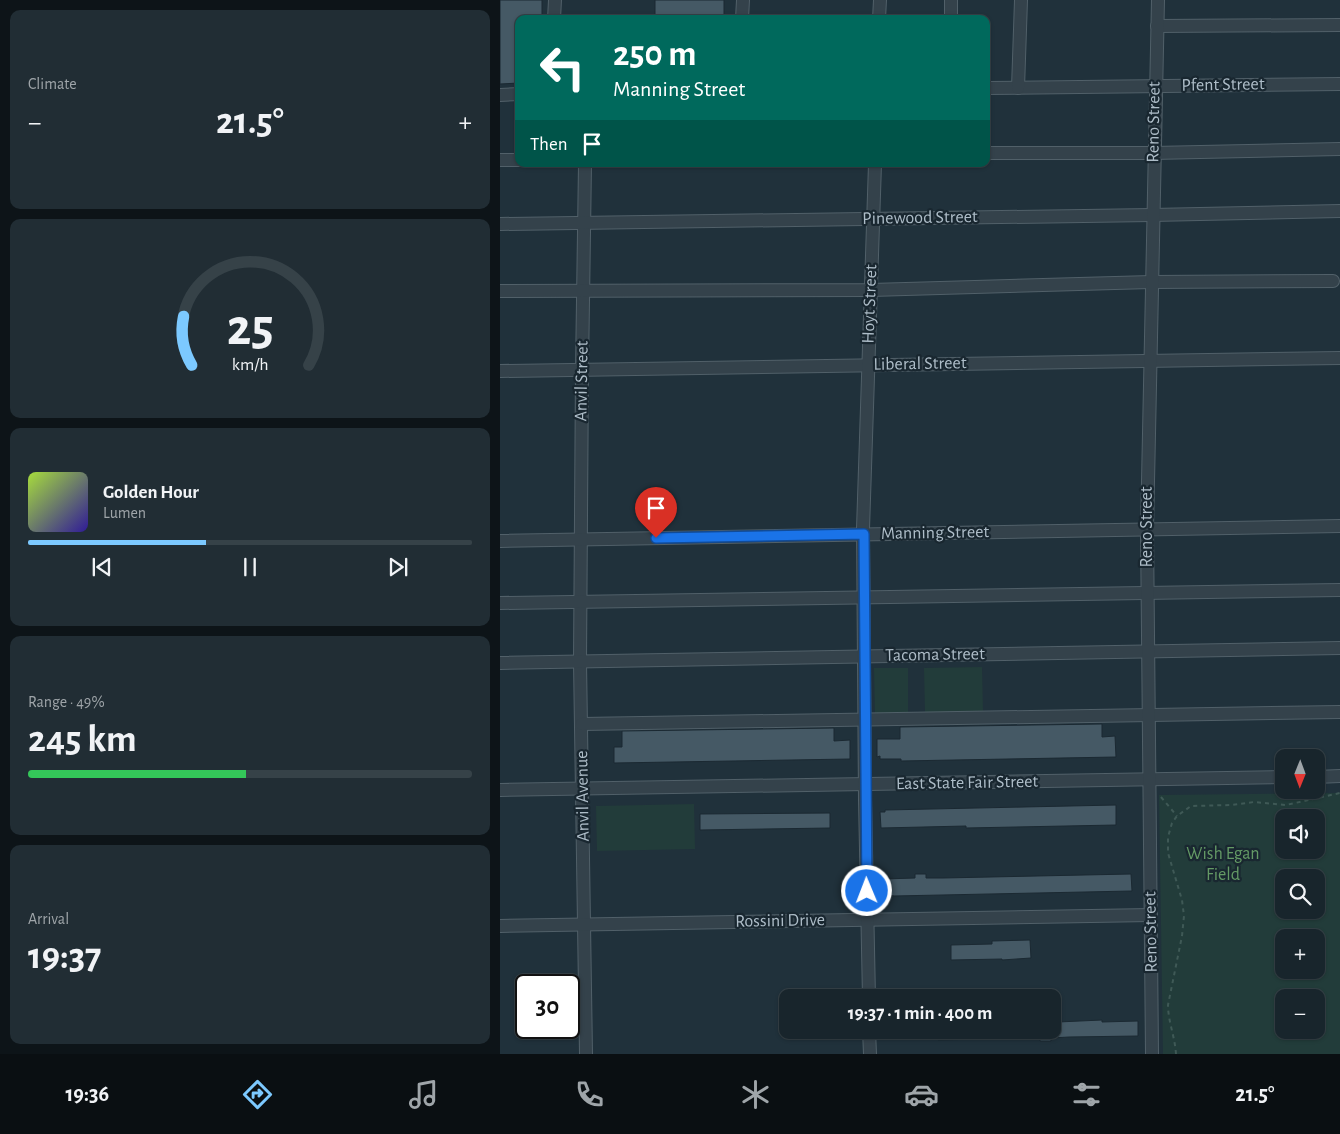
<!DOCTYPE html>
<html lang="en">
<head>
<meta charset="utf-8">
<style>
	:root { --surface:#18252c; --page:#212d34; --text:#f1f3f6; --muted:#9fa5a9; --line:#364248; --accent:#7cc9ff }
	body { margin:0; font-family:"Alegreya Sans",sans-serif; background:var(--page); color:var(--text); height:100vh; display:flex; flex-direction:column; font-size:19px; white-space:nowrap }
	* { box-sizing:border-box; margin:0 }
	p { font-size:16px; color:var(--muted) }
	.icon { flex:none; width:28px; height:28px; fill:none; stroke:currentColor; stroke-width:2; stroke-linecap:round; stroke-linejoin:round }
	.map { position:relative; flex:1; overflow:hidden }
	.panel { display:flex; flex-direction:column; gap:10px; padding:10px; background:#0d1418; width:500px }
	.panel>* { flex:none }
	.hud { position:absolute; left:15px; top:15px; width:475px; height:152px; border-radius:10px; box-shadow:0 1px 4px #0004,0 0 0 1px var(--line); background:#00695c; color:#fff; overflow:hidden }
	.needle { width:32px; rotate:181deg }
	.tools { position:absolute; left:775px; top:749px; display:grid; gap:10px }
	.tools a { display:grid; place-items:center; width:50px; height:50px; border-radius:10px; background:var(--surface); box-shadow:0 1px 4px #0004,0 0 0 1px var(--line); font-size:25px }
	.speed { position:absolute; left:15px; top:974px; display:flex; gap:10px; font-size:25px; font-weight:700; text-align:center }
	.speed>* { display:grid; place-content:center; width:65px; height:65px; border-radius:50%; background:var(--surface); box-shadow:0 1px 4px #0004,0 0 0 1px var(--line); line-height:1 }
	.speed .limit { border:2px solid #111; border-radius:8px; background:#fff; color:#111 }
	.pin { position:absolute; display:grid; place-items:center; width:42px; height:42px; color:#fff; margin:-51px -21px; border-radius:50% 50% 50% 0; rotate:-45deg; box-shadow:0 0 5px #0007 }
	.pin .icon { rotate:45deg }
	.me { position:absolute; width:55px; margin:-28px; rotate:359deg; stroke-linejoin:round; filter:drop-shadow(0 0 4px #0008) }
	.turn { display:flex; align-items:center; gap:18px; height:105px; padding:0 15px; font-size:22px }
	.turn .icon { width:65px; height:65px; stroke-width:2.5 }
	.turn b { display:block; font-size:35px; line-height:42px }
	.then { display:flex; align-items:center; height:48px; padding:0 15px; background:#0003; gap:10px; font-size:19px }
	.big { font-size:38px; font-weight:700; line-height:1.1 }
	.panel .card { flex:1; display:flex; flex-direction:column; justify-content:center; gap:8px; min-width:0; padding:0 18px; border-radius:10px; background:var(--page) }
	.panel .dial { align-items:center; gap:0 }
	.dial svg { height:130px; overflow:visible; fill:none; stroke:var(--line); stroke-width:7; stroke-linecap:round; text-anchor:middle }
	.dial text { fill:var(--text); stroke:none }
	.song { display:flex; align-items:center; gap:15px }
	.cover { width:60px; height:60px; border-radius:8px; background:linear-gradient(135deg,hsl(80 70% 55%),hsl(250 70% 35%)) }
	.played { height:5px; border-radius:2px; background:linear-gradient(90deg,var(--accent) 40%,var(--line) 40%) }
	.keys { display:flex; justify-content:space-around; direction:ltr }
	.heat { display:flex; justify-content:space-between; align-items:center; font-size:28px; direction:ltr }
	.charge { height:8px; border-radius:4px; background:linear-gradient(90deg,#34c759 49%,var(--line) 0) }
	.trip { position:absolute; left:279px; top:989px; width:282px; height:50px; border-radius:10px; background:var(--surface); box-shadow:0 1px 4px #0004,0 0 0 1px var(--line); font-weight:700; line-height:50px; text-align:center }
	.tabs { display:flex; height:80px; justify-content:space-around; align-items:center; background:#0a0f12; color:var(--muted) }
	.tabs .icon { width:35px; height:35px }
	.tabs .on { color:var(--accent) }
	.tabs b { font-size:22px; color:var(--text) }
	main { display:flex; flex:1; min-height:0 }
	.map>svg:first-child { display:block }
</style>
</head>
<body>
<main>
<section class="panel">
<div class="card"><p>Climate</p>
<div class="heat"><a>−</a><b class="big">21.5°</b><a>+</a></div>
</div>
<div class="card dial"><svg viewBox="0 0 100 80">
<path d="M14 69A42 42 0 1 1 86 69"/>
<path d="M14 69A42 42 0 0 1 9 39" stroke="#7cc9ff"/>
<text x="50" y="56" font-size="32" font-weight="700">25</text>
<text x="50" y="72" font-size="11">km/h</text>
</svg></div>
<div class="card">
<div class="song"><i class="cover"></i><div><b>Golden Hour</b><p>Lumen</p></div></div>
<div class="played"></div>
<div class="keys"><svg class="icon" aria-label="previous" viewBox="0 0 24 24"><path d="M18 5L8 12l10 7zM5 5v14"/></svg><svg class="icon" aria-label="pause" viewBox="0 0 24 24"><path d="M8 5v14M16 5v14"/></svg><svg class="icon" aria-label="next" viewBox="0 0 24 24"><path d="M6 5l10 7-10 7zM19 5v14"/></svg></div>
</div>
<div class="card"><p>Range · 49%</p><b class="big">245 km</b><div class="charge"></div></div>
<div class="card"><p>Arrival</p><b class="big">19:37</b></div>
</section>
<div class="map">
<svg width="840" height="1054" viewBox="0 0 840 1054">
	<rect width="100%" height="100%" fill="#20313b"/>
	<g fill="#223c3a" fill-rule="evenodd">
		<path d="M482 667 483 712 425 713 424 668Z"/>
		<path d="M374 668H408V716H375Z"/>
		<path d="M840 793V1054H663L659 795ZM784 818H816V850H784ZM784 878H816V910H784ZM784 938H816V970H784ZM784 998H816V1030H784Z"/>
		<path d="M194 804 195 849 97 851 96 806Z"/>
	</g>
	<g fill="#455965" stroke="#1b2932">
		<path d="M0 0H42V19H19V83L0 84Z"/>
		<rect x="155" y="0" width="69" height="19"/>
		<path d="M602 724V737L615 736 616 757 401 761V759H380V756L377 757V739H400V727Z"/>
		<path d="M334 728V741L350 740V759L114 763V747H122V731Z"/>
		<path d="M616 805V825L466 828V826L381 828 380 812H385V810Z"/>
		<path d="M330 813V828L200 830V814Z"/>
		<path d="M415 874H426V878H443L631 874 632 891 394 896 383 894V879L415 878Z"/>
		<path d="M530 940 531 958 502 960V959L451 960V945L492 944V941Z"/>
		<path d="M602 1020V1022L638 1021V1036L569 1037 551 1038V1041H540V1030H558V1022Z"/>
		<path d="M388 1030H517V1038L438 1040V1037L389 1039Z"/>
	</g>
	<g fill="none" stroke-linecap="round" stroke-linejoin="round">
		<g stroke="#516069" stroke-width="14">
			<g id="minor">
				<path d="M54 19 55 0"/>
				<path d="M242 19 243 0"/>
				<path d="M379 19 380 0"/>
				<path d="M451 19V0"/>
				<path d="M657 26 840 25"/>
				<path d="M486 88 840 84"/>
				<path d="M518 88 521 0"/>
				<path d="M0 95 19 94"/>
				<path d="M486 153H653L840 149"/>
				<path d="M0 160H19"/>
				<path d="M85 164 82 369 80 662 86 1054"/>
				<path d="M0 224 652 215 840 211"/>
				<path d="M0 291 371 290 651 282 833 281"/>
				<path d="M0 371 840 358"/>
				<path d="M0 541 840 526"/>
				<path d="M0 603 840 590"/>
				<path d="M0 663 840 648"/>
				<path d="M82 724 840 712"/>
				<path d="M816 777 840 776"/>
				<path d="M0 790 784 777"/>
				<path d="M0 926 651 915"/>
				<path d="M369 998 365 800 363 529 375 164"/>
				<path d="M369 1030 370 1054"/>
				<path d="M652 1054 647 530 658 0"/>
			</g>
		</g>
		<g stroke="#3f5956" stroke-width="2" stroke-dasharray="4 4" stroke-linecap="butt">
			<path d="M661 797 677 816"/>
			<path d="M676 1054C675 1037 668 1021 668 1005L682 936 684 916 682 900 668 853V837L672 823 677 816 691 806 731 805 754 802 786 805 840 793"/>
		</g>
		<use href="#minor" stroke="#34424b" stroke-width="12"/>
	</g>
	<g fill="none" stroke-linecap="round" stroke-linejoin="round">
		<g stroke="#114b97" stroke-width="12">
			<path id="route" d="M156 538 364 534 367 891"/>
		</g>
		<use href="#route" stroke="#1a73e8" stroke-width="9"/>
	</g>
	<g text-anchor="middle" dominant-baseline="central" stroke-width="4.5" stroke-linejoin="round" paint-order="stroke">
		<g font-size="18" fill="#aebdc8" stroke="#192730">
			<text transform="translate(723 85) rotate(-1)">Pfent Street</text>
			<text transform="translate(654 122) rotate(-89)">Reno Street</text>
			<text transform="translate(420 218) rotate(-1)">Pinewood Street</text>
			<text transform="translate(370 304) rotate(-88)">Hoyt Street</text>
			<text transform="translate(420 364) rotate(-1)">Liberal Street</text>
			<text transform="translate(82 381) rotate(-89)">Anvil Street</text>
			<text transform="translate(647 527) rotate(-90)">Reno Street</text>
			<text transform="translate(435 533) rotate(-1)">Manning Street</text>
			<text transform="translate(435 655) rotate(-1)">Tacoma Street</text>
			<text transform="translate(467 783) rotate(-1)">East State Fair Street</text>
			<text transform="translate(83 796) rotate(-91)">Anvil Avenue</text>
			<text transform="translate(280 921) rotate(-1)">Rossini Drive</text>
			<text transform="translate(651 932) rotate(-91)">Reno Street</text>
		</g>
		<g font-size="18" fill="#649a65" stroke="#192730">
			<text x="723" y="854">Wish Egan<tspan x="723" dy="21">Field</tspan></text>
		</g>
	</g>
</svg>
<div class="tools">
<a><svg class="needle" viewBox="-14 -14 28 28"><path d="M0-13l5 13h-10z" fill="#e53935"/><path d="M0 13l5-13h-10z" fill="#9fa5a9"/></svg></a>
<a><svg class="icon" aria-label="sound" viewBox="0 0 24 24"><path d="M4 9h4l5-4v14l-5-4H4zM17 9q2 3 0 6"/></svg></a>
<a><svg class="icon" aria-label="search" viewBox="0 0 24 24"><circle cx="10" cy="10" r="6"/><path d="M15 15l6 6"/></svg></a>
<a>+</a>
<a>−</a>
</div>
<div class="speed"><div class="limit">30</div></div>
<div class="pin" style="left:156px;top:538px;background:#d93025"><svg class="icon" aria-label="arrive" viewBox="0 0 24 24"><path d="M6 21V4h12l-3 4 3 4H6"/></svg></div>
<svg class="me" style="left:367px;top:891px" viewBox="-20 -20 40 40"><circle r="17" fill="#1a73e8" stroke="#fff" stroke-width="3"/><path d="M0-11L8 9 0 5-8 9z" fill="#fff"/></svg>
<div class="trip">19:37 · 1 min · 400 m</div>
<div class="hud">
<div class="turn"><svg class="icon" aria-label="left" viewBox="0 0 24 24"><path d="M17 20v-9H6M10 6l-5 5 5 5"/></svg><div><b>250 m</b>Manning Street</div></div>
<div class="then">Then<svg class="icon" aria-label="arrive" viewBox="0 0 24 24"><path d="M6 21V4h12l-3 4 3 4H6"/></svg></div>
</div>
</div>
</main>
<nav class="tabs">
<b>19:36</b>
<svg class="icon on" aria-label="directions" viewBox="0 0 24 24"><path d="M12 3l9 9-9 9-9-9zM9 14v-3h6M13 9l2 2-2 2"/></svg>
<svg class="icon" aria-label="music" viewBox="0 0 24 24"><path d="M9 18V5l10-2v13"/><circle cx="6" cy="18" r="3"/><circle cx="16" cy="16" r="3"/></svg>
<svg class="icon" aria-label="phone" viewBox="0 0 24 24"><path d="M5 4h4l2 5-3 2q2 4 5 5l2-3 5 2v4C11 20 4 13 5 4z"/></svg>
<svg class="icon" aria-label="climate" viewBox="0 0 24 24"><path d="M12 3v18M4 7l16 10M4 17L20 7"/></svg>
<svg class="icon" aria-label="car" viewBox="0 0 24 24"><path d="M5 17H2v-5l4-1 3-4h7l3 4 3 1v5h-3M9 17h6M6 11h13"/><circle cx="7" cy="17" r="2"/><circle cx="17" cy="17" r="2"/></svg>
<svg class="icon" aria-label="filters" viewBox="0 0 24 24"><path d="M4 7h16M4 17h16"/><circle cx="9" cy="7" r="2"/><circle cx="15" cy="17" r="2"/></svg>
<b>21.5°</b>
</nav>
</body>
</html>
